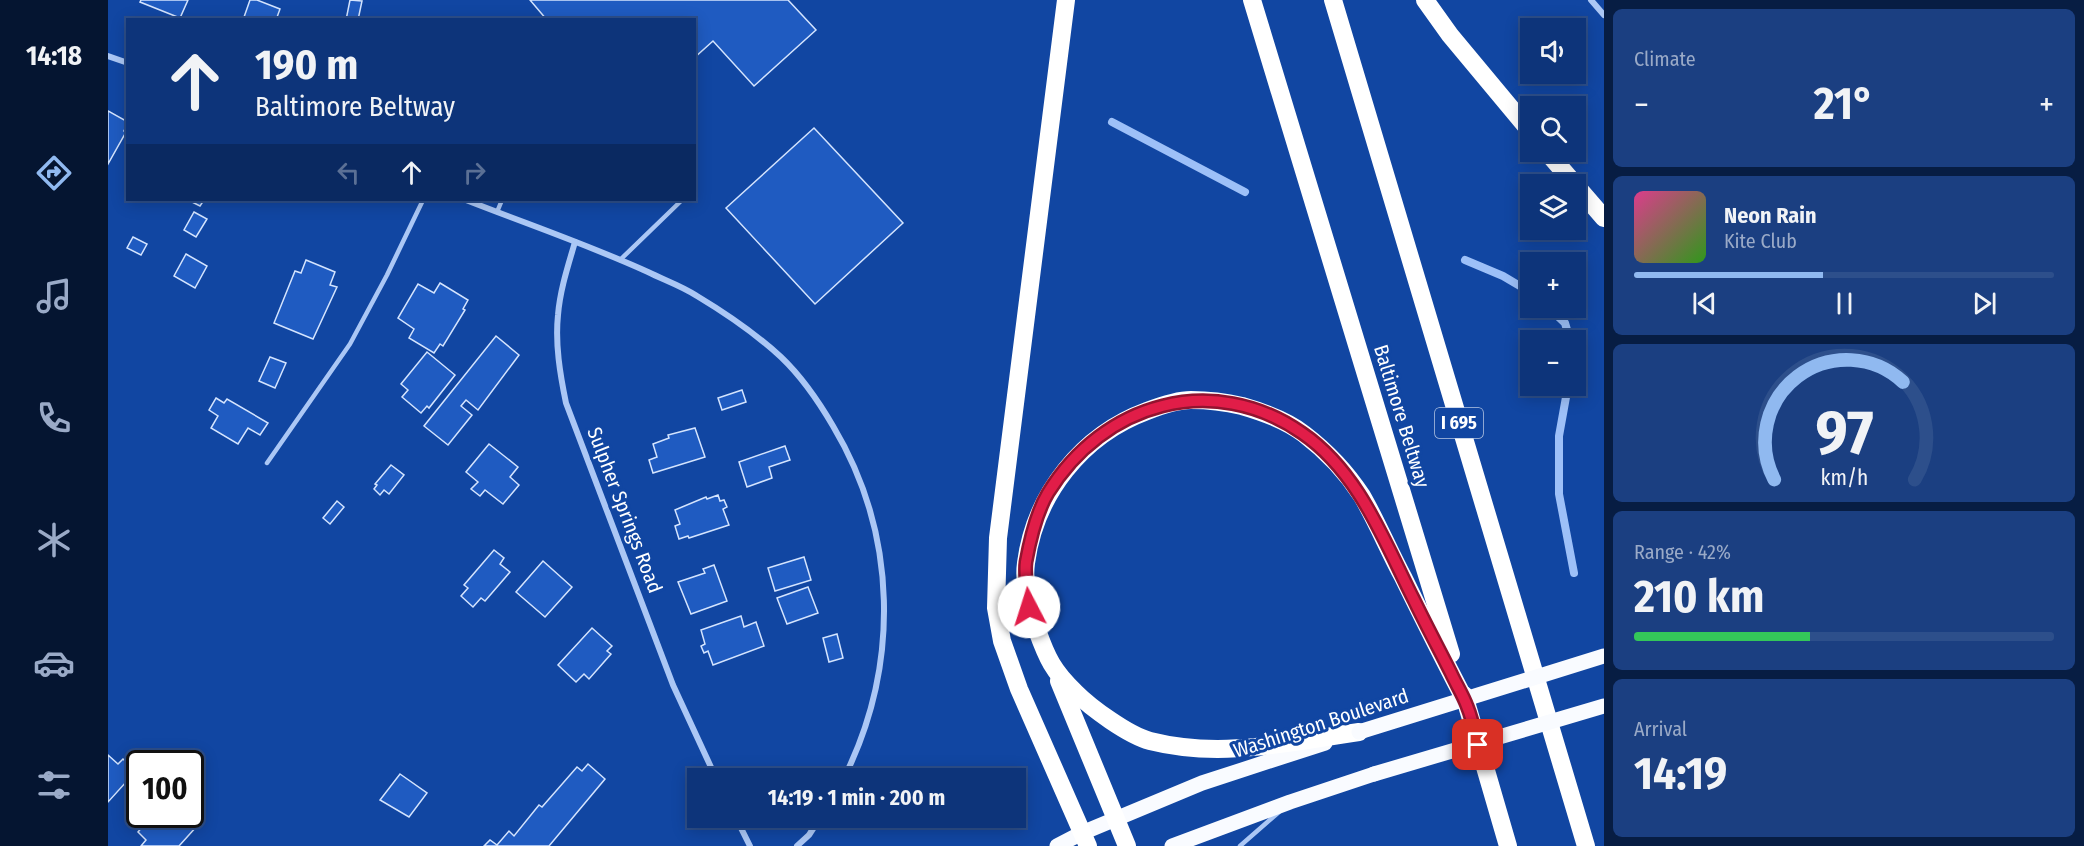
<!DOCTYPE html>
<html lang="en">
<head>
<meta charset="utf-8">
<style>
	:root { --surface:#0d347a; --page:#1b3f81; --text:#f1f3f6; --muted:#9aaac7; --line:#2d4f8b; --accent:#90b9f0 }
	body { margin:0; font-family:"Fira Sans Condensed",sans-serif; background:var(--page); color:var(--text); height:100vh; display:flex; flex-direction:column; font-size:22px; white-space:nowrap }
	* { box-sizing:border-box; margin:0 }
	p { font-size:20px; color:var(--muted) }
	.icon { flex:none; width:33px; height:33px; fill:none; stroke:currentColor; stroke-width:2; stroke-linecap:round; stroke-linejoin:round }
	.map { position:relative; flex:1; overflow:hidden }
	.details { display:flex; flex-direction:column; gap:9px; padding:9px; background:#071d43; width:480px }
	.details>* { flex:none }
	.banner { position:absolute; left:18px; top:18px; width:570px; height:183px; border-radius:0px; box-shadow:0 3px 15px #0003,0 0 0 2px var(--line); background:#0d347a; color:var(--text); overflow:hidden }
	.controls { position:absolute; left:1412px; top:18px; display:grid; gap:12px }
	.controls a { display:grid; place-items:center; width:66px; height:66px; border-radius:0px; background:var(--surface); box-shadow:0 3px 15px #0003,0 0 0 2px var(--line); font-size:30px }
	.speed { position:absolute; left:18px; top:750px; display:flex; gap:12px; font-size:30px; font-weight:700; text-align:center }
	.speed>* { display:grid; place-content:center; width:78px; height:78px; border-radius:50%; background:var(--surface); box-shadow:0 3px 15px #0003,0 0 0 2px var(--line); line-height:1 }
	.speed .limit { border:3px solid #111; border-radius:9px; background:#fff; color:#111 }
	.pin { position:absolute; display:grid; place-items:center; width:51px; height:51px; color:#fff; margin:-26px; border-radius:12px; box-shadow:0 3px 9px #0006 }
	.me { position:absolute; width:66px; margin:-33px; rotate:355deg; stroke-linejoin:round; filter:drop-shadow(0 0 4px #0008) }
	.turn { display:flex; align-items:center; gap:21px; height:126px; padding:0 30px; font-size:27px }
	.turn .icon { width:78px; height:78px; stroke-width:2.5 }
	.turn b { display:block; font-size:42px; line-height:51px }
	.lanes { display:flex; align-items:center; height:57px; padding:0 30px; background:#0003; justify-content:center; gap:30px; direction:ltr }
	.lanes .off { opacity:.35 }
	.big { font-size:45px; font-weight:700; line-height:1.1 }
	.details .card { flex:1; display:flex; flex-direction:column; justify-content:center; gap:9px; min-width:0; padding:0 21px; border-radius:9px; background:var(--page) }
	.details .dial { align-items:center; gap:0 }
	.dial svg { height:156px; overflow:visible; fill:none; stroke:var(--line); stroke-width:7; stroke-linecap:round; text-anchor:middle }
	.dial text { fill:var(--text); stroke:none }
	.song { display:flex; align-items:center; gap:18px }
	.cover { width:72px; height:72px; border-radius:9px; background:linear-gradient(135deg,hsl(330 70% 55%),hsl(110 70% 35%)) }
	.played { height:6px; border-radius:3px; background:linear-gradient(90deg,var(--accent) 45%,var(--line) 45%) }
	.keys { display:flex; justify-content:space-around; direction:ltr }
	.heat { display:flex; justify-content:space-between; align-items:center; font-size:33px; direction:ltr }
	.charge { height:9px; border-radius:4px; background:linear-gradient(90deg,#34c759 42%,var(--line) 0) }
	.trip { position:absolute; left:579px; top:768px; width:339px; height:60px; border-radius:0px; background:var(--surface); box-shadow:0 3px 15px #0003,0 0 0 2px var(--line); font-weight:700; line-height:60px; text-align:center }
	main { display:flex; flex:1; min-height:0 }
	.tab-bar { display:flex; flex-direction:column; width:108px; justify-content:space-around; align-items:center; background:#051531; color:var(--muted) }
	.tab-bar .icon { width:42px; height:42px }
	.tab-bar .selected { color:var(--accent) }
	.tab-bar b { font-size:27px; color:var(--text) }
	.map>svg:first-child { display:block }
</style>
</head>
<body>
<main>
<nav class="tab-bar">
<b>14:18</b>
<svg class="icon selected" aria-label="directions" viewBox="0 0 24 24"><path d="M12 3l9 9-9 9-9-9zM9 14v-3h6M13 9l2 2-2 2"/></svg>
<svg class="icon" aria-label="music" viewBox="0 0 24 24"><path d="M9 18V5l10-2v13"/><circle cx="6" cy="18" r="3"/><circle cx="16" cy="16" r="3"/></svg>
<svg class="icon" aria-label="phone" viewBox="0 0 24 24"><path d="M5 4h4l2 5-3 2q2 4 5 5l2-3 5 2v4C11 20 4 13 5 4z"/></svg>
<svg class="icon" aria-label="climate" viewBox="0 0 24 24"><path d="M12 3v18M4 7l16 10M4 17L20 7"/></svg>
<svg class="icon" aria-label="car" viewBox="0 0 24 24"><path d="M5 17H2v-5l4-1 3-4h7l3 4 3 1v5h-3M9 17h6M6 11h13"/><circle cx="7" cy="17" r="2"/><circle cx="17" cy="17" r="2"/></svg>
<svg class="icon" aria-label="filters" viewBox="0 0 24 24"><path d="M4 7h16M4 17h16"/><circle cx="9" cy="7" r="2"/><circle cx="15" cy="17" r="2"/></svg>
</nav>
<div class="map">
<svg width="1496" height="846" viewBox="0 0 1496 846">
	<rect width="100%" height="100%" fill="#1146a2"/>
	<g fill="none" stroke-linecap="round" stroke-linejoin="round">
		<g stroke="#9dc0f8" stroke-width="8">
			<path d="M1004 122 1137 192"/>
			<path d="M1357 260 1395 276 1422 292"/>
			<path d="M1441 308 1457 323 1462 340"/>
			<path d="M1467 357 1469 363 1467 368"/>
			<path d="M1460 386 1451 436V494L1466 573"/>
		</g>
	</g>
	<g fill="#1f5bc1" stroke="#d4e4fe" stroke-width="1.5">
		<path d="M33 0H80L72 18 32 2Z"/>
		<path d="M142 0H149L172 9 168 20H135Z"/>
		<path d="M242 0 254 1 250 20H238Z"/>
		<path d="M422 0H680L708 30 646 86 605 41 586 58V20H439Z"/>
		<path d="M0 111 20 122 16 131 18 132 0 164Z"/>
		<path d="M706 128 795 223 707 304 618 208Z"/>
		<path d="M80 200H96L92 206Z"/>
		<path d="M86 212 99 219 88 237 76 230Z"/>
		<path d="M25 237 39 244 33 255 19 248Z"/>
		<path d="M78 254 99 266 87 288 66 276Z"/>
		<path d="M198 260 227 272 222 285 229 287 205 339 166 323 187 271 193 273Z"/>
		<path d="M332 283 360 300 355 309 357 310 335 346 332 344 326 353 301 338 306 329 290 318 310 284 326 293Z"/>
		<path d="M388 336 411 355 370 410 358 400 353 406 364 415 340 445 316 426Z"/>
		<path d="M319 352 347 375 321 408 319 406 313 413 294 397 300 390 293 384Z"/>
		<path d="M162 357 178 363 167 388 151 381Z"/>
		<path d="M634 390 638 402 614 410 610 398Z"/>
		<path d="M108 398 116 403 119 399 160 423 152 435 140 428 130 444 103 428 110 416 101 410Z"/>
		<path d="M587 428 597 457 545 473 541 460 549 457 545 444 561 438 560 435Z"/>
		<path d="M381 444 410 467 402 477 411 485 395 504 377 490 372 496 363 489 370 482 358 472Z"/>
		<path d="M677 446 682 460 661 467 664 478 639 487 631 462Z"/>
		<path d="M283 465 296 475 281 494 276 490 272 495 266 489 269 485 267 484Z"/>
		<path d="M610 495 612 501 616 500 619 507 615 509 621 525 581 538 580 536 571 539 567 526 572 524 567 510 598 497 599 499Z"/>
		<path d="M229 501 236 507 222 524 215 518Z"/>
		<path d="M386 550 396 558 392 564 402 572 377 601 373 598 365 607 353 596 360 588 356 585Z"/>
		<path d="M696 557 703 580 667 591 660 568Z"/>
		<path d="M435 561 464 587 437 617 408 592Z"/>
		<path d="M606 565 619 601 583 614 570 582 597 573 595 569Z"/>
		<path d="M700 587 710 613 679 624 669 598Z"/>
		<path d="M633 616 636 627 648 622 656 646 605 665 600 651 596 653 593 646 597 644 593 630Z"/>
		<path d="M484 628 504 646 499 651 503 654 481 679 476 674 468 682 450 665Z"/>
		<path d="M729 634 735 658 721 662 715 638Z"/>
		<path d="M0 755 10 764 15 759 28 771 0 802Z"/>
		<path d="M480 764 497 779 441 846H376L382 840 389 845 401 831 406 836 431 805 434 807 469 767 474 771Z"/>
		<path d="M292 774 319 793 301 817 272 800Z"/>
		<path d="M28 805 32 809V814L38 816 30 825 19 814Z"/>
		<path d="M45 814H65L70 819 76 814 89 826 71 846H33L38 840 30 832Z"/>
	</g>
	<g fill="none" stroke-linecap="round" stroke-linejoin="round">
		<g stroke="#abc7f5" stroke-width="4.5">
			<path d="M389 212 394 200"/>
			<path d="M512 260 574 200"/>
			<path d="M159 463 242 344 279 275 315 200"/>
			<path d="M1132 846 1171 812"/>
		</g>
		<g stroke="#abc7f5" stroke-width="6">
			<path d="M1483 0 1496 15"/>
			<path d="M0 56 20 63"/>
			<path d="M358 200C419 224 481 245 540 272 556 280 574 286 589 296 619 314 648 334 673 357 694 377 711 402 725 426 790 535 792 665 736 778"/>
			<path d="M467 242C460 266 452 290 450 315 447 344 452 374 458 403L565 685 608 778"/>
			<path d="M628 818 642 846"/>
			<path d="M689 846 701 835 712 818"/>
		</g>
		<g stroke="#f9fbff" stroke-width="15">
			<path d="M949 846 974 833 1094 783 1217 743"/>
			<path d="M1064 846 1182 802 1266 774"/>
		</g>
		<g stroke="#fff" stroke-width="18">
			<path d="M958 0 890 538 888 608 894 641 911 689 980 846"/>
			<path d="M1144 0 1343 654"/>
			<path d="M1225 0 1478 846"/>
			<path d="M1317 0 1342 35 1422 131"/>
			<path d="M1439 152 1496 218"/>
			<path d="M951 681 1019 846"/>
			<path d="M1356 695 1400 846"/>
			<path d="M1251 732C1181 742 1113 759 1042 741 1020 735 983 708 967 692 945 671 939 658 929 630 922 609 915 585 918 563 927 494 974 435 1039 411 1052 406 1069 400 1083 400 1100 400 1117 402 1134 406 1155 412 1178 420 1196 434 1217 450 1239 473 1254 496 1269 522 1281 551 1295 577 1316 620 1337 662 1359 704"/>
		</g>
		<g stroke="#f9fbff" stroke-width="15">
			<path d="M1251 732 1496 656"/>
			<path d="M1266 774 1496 706"/>
		</g>
	</g>
	<g fill="none" stroke-linecap="round" stroke-linejoin="round">
		<g stroke="#92132f" stroke-width="15">
			<path id="route" d="M921 607C920 593 916 576 918 562 922 540 928 513 940 493 995 403 1105 371 1194 433 1251 472 1276 541 1306 600 1318 625 1331 649 1343 673 1348 684 1355 695 1359 706 1364 718 1367 732 1370 745"/>
		</g>
		<use href="#route" stroke="#e11d48" stroke-width="10"/>
	</g>
	<g text-anchor="middle" dominant-baseline="central" stroke-width="6" stroke-linejoin="round" paint-order="stroke">
		<rect fill="#1146a2" stroke="#b8c8e3" stroke-width="1.5" x="1327" y="408" width="48" height="30" rx="4.5"/>
		<g font-size="18" font-weight="bold" fill="#fff">
			<text x="1351" y="423">I 695</text>
		</g>
		<g font-size="20" fill="#fff" stroke="#1146a2">
			<text transform="translate(1294 416) rotate(73)">Baltimore Beltway</text>
			<text transform="translate(517 510) rotate(69)">Sulpher Springs Road</text>
			<text transform="translate(1213 723) rotate(-18)">Washington Boulevard</text>
		</g>
	</g>
</svg>
<div class="controls">
<a><svg class="icon" aria-label="sound" viewBox="0 0 24 24"><path d="M4 9h4l5-4v14l-5-4H4zM17 9q2 3 0 6"/></svg></a>
<a><svg class="icon" aria-label="search" viewBox="0 0 24 24"><circle cx="10" cy="10" r="6"/><path d="M15 15l6 6"/></svg></a>
<a><svg class="icon" aria-label="layers" viewBox="0 0 24 24"><path d="M12 4l9 5-9 5-9-5zM3 14l9 5 9-5"/></svg></a>
<a>+</a>
<a>−</a>
</div>
<div class="speed"><div class="limit">100</div></div>
<div class="pin" style="left:1370px;top:745px;background:#d93025"><svg class="icon" aria-label="arrive" viewBox="0 0 24 24"><path d="M6 21V4h12l-3 4 3 4H6"/></svg></div>
<svg class="me" style="left:921px;top:607px" viewBox="-20 -20 40 40"><circle r="19" fill="#fff"/><path d="M0-13L10 11 0 6-10 11z" fill="#e11d48"/></svg>
<div class="trip">14:19 · 1 min · 200 m</div>
<div class="banner">
<div class="turn"><svg class="icon" aria-label="ahead" viewBox="0 0 24 24"><path d="M12 20V5M6 11l6-6 6 6"/></svg><div><b>190 m</b>Baltimore Beltway</div></div>
<div class="lanes"><svg class="icon off" aria-label="left" viewBox="0 0 24 24"><path d="M17 20v-9H6M10 6l-5 5 5 5"/></svg><svg class="icon" aria-label="ahead" viewBox="0 0 24 24"><path d="M12 20V5M6 11l6-6 6 6"/></svg><svg class="icon off" aria-label="right" viewBox="0 0 24 24"><path d="M7 20v-9h11M14 6l5 5-5 5"/></svg></div>
</div>
</div>
<section class="details">
<div class="card"><p>Climate</p>
<div class="heat"><a>−</a><b class="big">21°</b><a>+</a></div>
</div>
<div class="card">
<div class="song"><i class="cover"></i><div><b>Neon Rain</b><p>Kite Club</p></div></div>
<div class="played"></div>
<div class="keys"><svg class="icon" aria-label="previous" viewBox="0 0 24 24"><path d="M18 5L8 12l10 7zM5 5v14"/></svg><svg class="icon" aria-label="pause" viewBox="0 0 24 24"><path d="M8 5v14M16 5v14"/></svg><svg class="icon" aria-label="next" viewBox="0 0 24 24"><path d="M6 5l10 7-10 7zM19 5v14"/></svg></div>
</div>
<div class="card dial"><svg viewBox="0 0 100 80">
<path d="M14 69A42 42 0 1 1 86 69"/>
<path d="M14 69A42 42 0 0 1 80 19" stroke="#90b9f0"/>
<text x="50" y="56" font-size="32" font-weight="700">97</text>
<text x="50" y="72" font-size="11">km/h</text>
</svg></div>
<div class="card"><p>Range · 42%</p><b class="big">210 km</b><div class="charge"></div></div>
<div class="card"><p>Arrival</p><b class="big">14:19</b></div>
</section>
</main>
</body>
</html>
